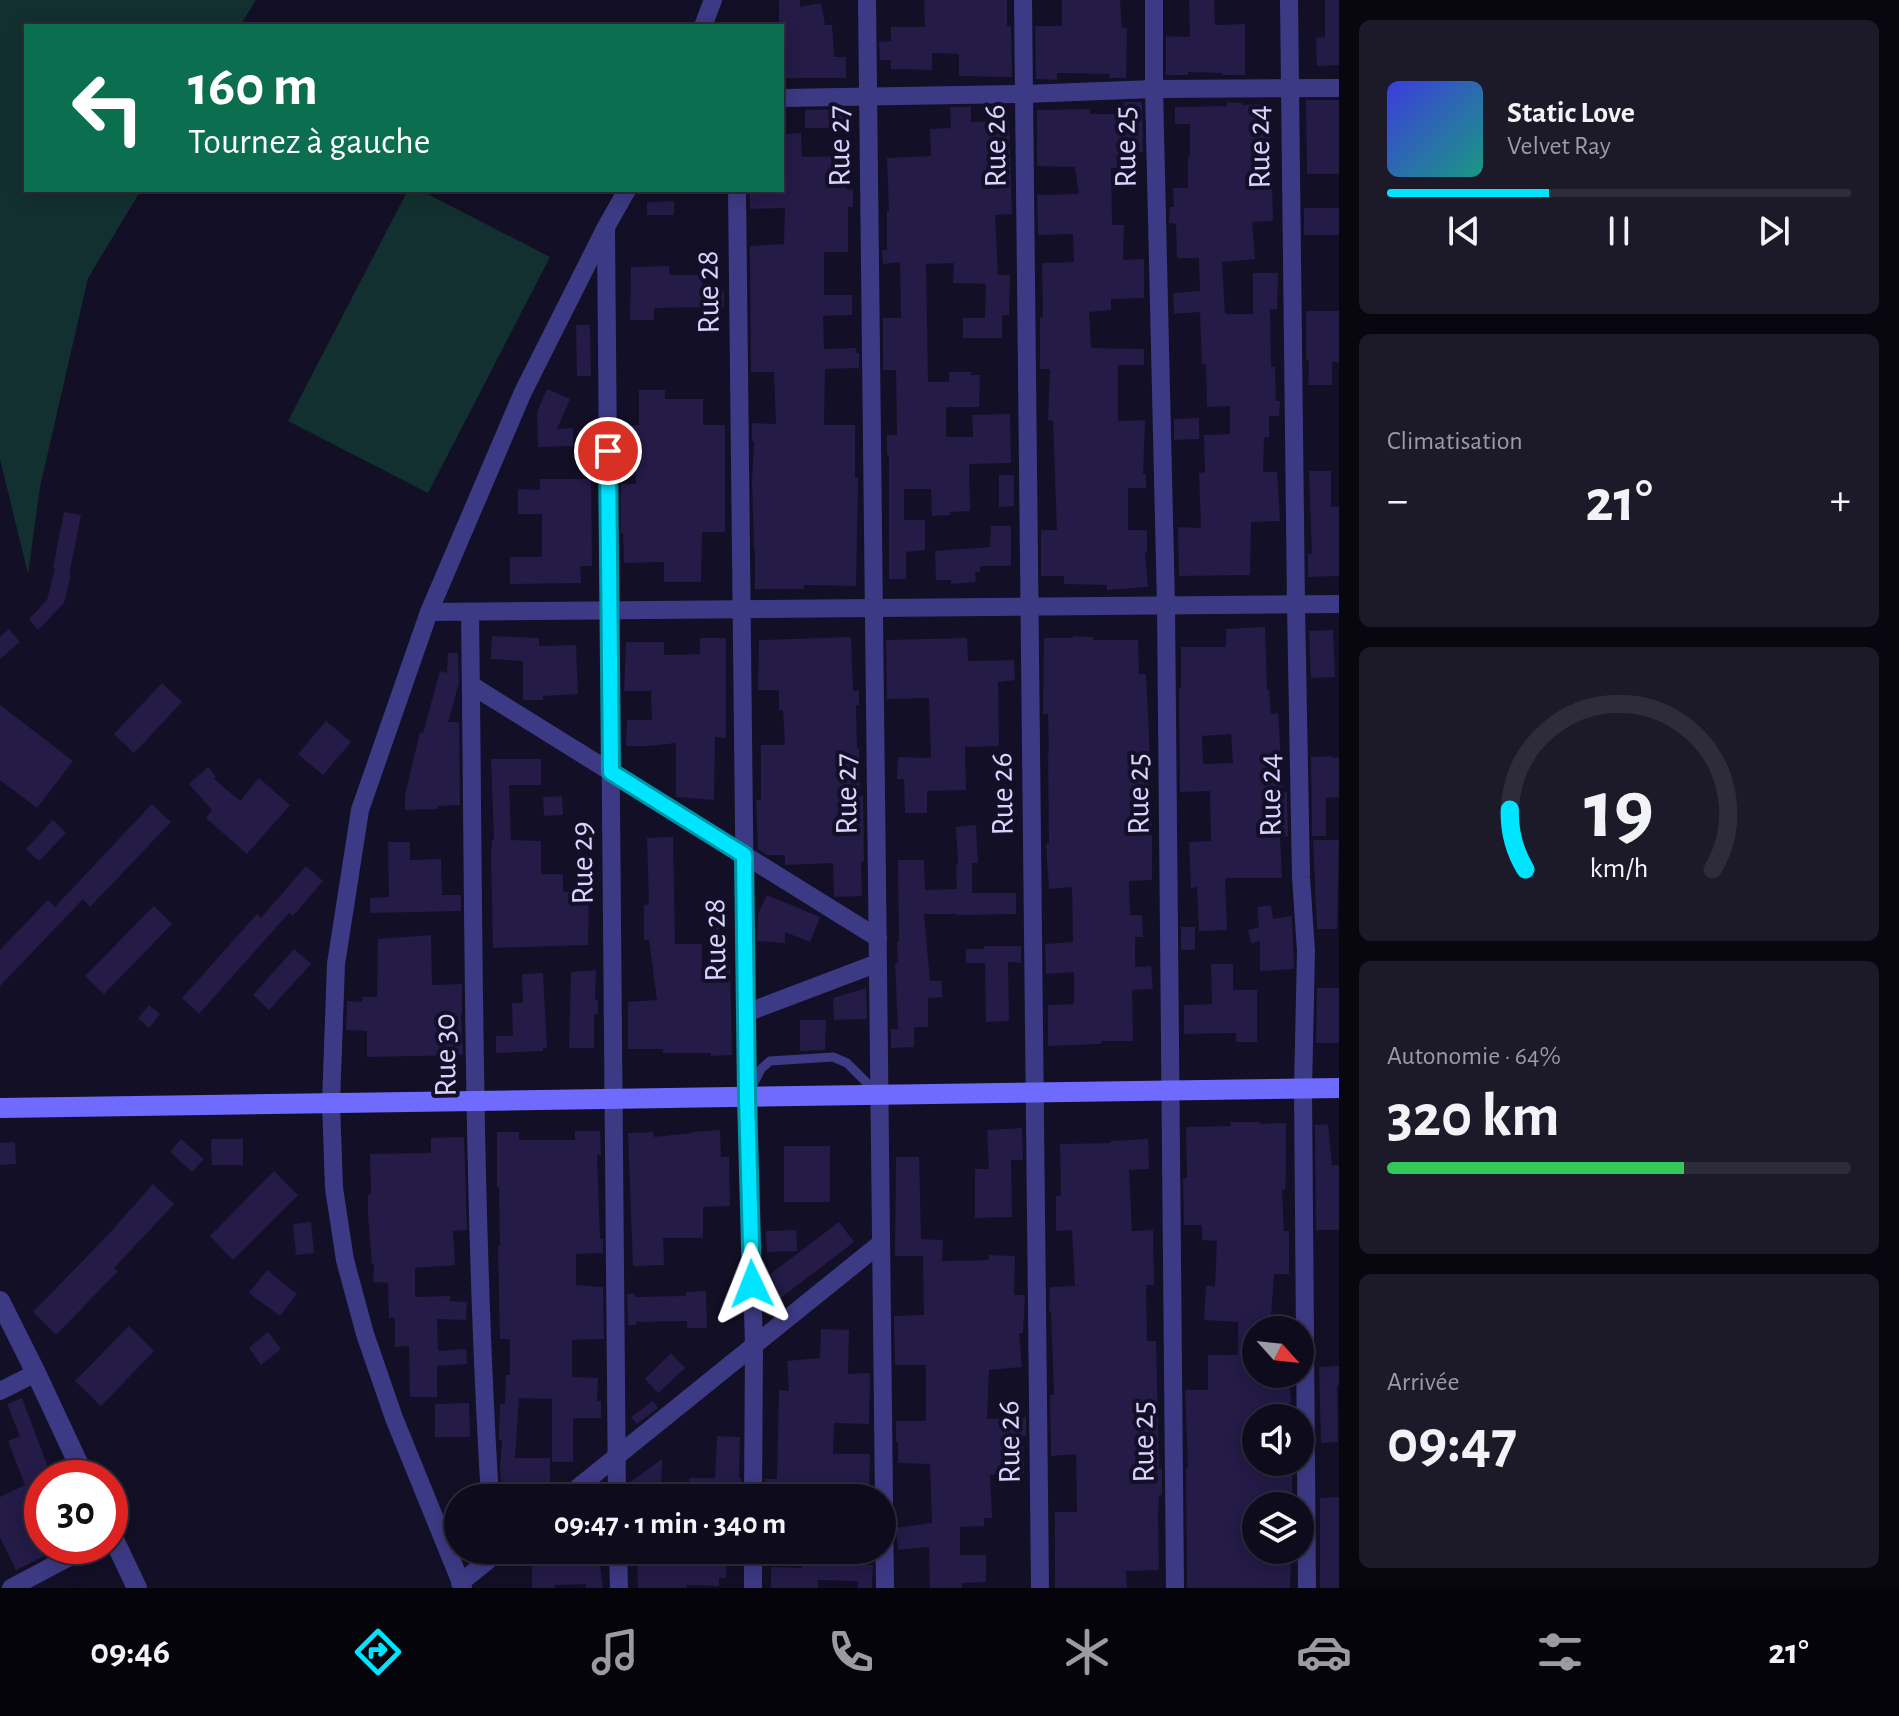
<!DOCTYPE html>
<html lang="fr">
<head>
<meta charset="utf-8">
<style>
	:root { --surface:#0e0b1c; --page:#1c1929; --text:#f1f3f6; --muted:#9b9ba3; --line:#2e2b3b; --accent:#00e5ff }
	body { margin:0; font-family:"Alegreya Sans",sans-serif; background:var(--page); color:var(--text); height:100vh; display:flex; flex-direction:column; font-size:30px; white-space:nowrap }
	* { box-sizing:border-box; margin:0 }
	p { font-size:26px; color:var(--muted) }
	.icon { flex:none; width:44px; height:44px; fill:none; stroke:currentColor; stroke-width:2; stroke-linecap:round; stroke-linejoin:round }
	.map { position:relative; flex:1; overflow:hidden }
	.side { display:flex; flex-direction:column; gap:20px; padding:20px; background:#08060f; width:560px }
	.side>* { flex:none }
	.guide { position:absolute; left:24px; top:24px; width:760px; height:168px; border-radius:0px; box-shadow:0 4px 20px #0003,0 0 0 2px var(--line); background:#0b6e4f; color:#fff; overflow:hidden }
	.needle { width:52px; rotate:117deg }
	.buttons { position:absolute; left:1242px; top:1316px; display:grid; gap:16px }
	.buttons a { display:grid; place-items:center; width:72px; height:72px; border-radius:50%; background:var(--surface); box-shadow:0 4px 20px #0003,0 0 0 2px var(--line); font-size:40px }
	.speed { position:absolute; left:24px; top:1460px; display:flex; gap:16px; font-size:40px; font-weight:700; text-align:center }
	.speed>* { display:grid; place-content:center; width:104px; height:104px; border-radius:50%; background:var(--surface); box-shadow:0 4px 20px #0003,0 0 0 2px var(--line); line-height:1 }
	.speed .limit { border:12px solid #d22; background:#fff; color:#111 }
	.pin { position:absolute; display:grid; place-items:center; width:68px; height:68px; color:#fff; margin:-34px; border:4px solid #fff; border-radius:50%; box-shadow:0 2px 8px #0007 }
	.me { position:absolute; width:88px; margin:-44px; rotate:358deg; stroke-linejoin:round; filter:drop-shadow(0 0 6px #0008) }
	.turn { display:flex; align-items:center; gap:28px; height:168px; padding:0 32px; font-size:36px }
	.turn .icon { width:104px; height:104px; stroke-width:2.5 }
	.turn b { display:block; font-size:56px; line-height:68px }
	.big { font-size:60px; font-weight:700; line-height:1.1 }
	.side .card { flex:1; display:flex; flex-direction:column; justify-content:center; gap:12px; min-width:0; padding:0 28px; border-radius:12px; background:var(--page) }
	.side .dial { align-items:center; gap:0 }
	.dial svg { height:208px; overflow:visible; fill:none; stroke:var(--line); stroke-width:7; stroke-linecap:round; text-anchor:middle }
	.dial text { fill:var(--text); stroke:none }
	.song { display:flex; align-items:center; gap:24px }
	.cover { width:96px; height:96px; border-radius:12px; background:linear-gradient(135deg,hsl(240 70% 55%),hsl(170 70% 35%)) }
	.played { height:8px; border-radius:4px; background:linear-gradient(90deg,var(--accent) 35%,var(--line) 35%) }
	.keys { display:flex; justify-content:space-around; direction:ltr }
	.heat { display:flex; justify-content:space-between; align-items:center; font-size:44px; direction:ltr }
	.charge { height:12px; border-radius:6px; background:linear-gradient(90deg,#34c759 64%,var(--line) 0) }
	.trip { position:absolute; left:444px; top:1484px; width:452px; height:80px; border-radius:40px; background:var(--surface); box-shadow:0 4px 20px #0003,0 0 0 2px var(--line); font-weight:700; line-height:80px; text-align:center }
	.dock { display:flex; height:128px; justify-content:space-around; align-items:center; background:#06040b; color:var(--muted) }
	.dock .icon { width:56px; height:56px }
	.dock .on { color:var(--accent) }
	.dock b { font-size:36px; color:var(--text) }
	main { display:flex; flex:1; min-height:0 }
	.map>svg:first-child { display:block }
</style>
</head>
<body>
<main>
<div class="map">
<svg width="1339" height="1588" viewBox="0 0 1339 1588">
	<rect width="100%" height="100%" fill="#130f26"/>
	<g fill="#12302f">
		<path d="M0 0H256L240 26H26V190H141L88 278 40 487 28 574 0 459Z"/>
		<path d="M408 190H420L550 257 428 493 288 421Z"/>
	</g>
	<g fill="#241b47" fill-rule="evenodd">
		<path d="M779 0H800V7L821 3 825 25H832L834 57H846V78H782V23H779Z"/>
		<path d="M924 0H1007V26H1011L1012 77 959 76V54L932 53V70L891 69V60H880L879 42 891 41V27H925Z"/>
		<path d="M1062 0H1120L1122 28H1127L1126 78H1109L1110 74 1057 73V80L1036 79 1035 26H1062Z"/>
		<path d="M1189 0H1214L1215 25 1245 24V75H1222V73L1188 72V75H1166V36L1190 37Z"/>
		<path d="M1325 0H1339V65L1317 66 1316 38 1325 37Z"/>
		<path d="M1306 100H1339V174H1307Z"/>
		<path d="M1124 102H1142L1143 152 1121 151 1120 168H1111L1112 225H1124L1123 260 1144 259V298L1111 299V310L1089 312 1091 348 1144 349V365H1118V421L1145 420 1143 474H1146V488H1128V530H1147V552H1145L1148 587 1107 590V585L1064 584V576H1041V530H1057L1053 421 1048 420 1050 369H1040V317H1043L1042 263 1074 262 1073 234 1038 235 1037 195 1079 194 1075 167 1037 166V110L1090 109V114H1123Z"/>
		<path d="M1227 102 1242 103V105L1270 104 1273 221 1252 222 1255 259 1222 262 1225 314H1253V273H1278L1277 309H1270L1271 367H1275L1276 401H1280L1279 416H1269V437H1264L1263 472H1277L1280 521 1251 522 1250 575 1179 576 1178 527 1201 528 1199 473 1205 472 1204 435 1230 434V406L1207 407 1206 364 1202 365 1200 312 1174 314 1173 293 1200 291 1199 258H1177L1176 224 1169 223 1170 207H1174L1173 188H1188V157H1190V124H1175V107L1227 106Z"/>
		<path d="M950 107H971V122L1009 121 1012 214 995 215 998 275H1010L1009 315H1002V338H963V318H985L986 284 953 283 954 263 926 264 928 382H949V372H971V375H980L979 407H946V437H973L972 415 1010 414 1011 463 969 464 970 511 950 512V515L932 516 931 489H904V520H925V550L906 552V579H889V455H887V435H897L896 370H883V318H901L900 262 883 264 882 250H887V211H889L887 158 931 156 930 129 951 128Z"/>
		<path d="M853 109V128H805V110Z"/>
		<path d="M801 133 802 157 846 156 847 190 853 189V207H848V252H824V295H852V315L823 316 824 349 856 348V353H859V368L825 369 824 425H855V478H858L856 586 804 585V589H755V550H754L752 480 754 441H752V423L776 424 774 372H751L750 246 784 244 785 208 750 209 749 190H784L785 134Z"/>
		<path d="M674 201V215H647V202Z"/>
		<rect x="1304" y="208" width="35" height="27"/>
		<path d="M669 266V275H703V291H724V307L654 308V320H630L631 267Z"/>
		<path d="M1306 311H1339V362H1332V385H1308L1309 360H1306Z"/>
		<path d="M576 325H590L591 376H577Z"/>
		<path d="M547 389 570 399 557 429 573 428V446L538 447 537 412Z"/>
		<path d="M639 390H665V399H703V425H725V532H702L701 582H664V562L624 563 623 533H621V484H636V450L622 451V426L639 425Z"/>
		<path d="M1199 418V439L1174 440V419Z"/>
		<path d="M1309 471H1331V507H1339V576L1308 577V554H1312Z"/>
		<path d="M999 475H1014V506L999 507Z"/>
		<path d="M540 479H591L592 566H580L581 583 510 584V557H542V514H518V489L540 490Z"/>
		<path d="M64 512 81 515 69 575H71L64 603 38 630 29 619 47 600 55 568H53Z"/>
		<path d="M991 526H1011V566H980V572H975L976 582 951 584V580H936L935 551 990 547Z"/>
		<path d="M1265 627 1267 690H1269L1271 714 1278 713 1283 792H1287L1288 836 1280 838 1282 878H1225L1227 930 1199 931 1197 887 1191 888 1189 842 1211 841 1210 791 1180 792 1179 688H1181V647H1226V629ZM1231 734 1233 763 1203 764 1202 736Z"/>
		<path d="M9 629 20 642 0 659V637Z"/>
		<path d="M1333 630 1335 677 1311 678 1309 631Z"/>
		<path d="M492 636 539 638V646L576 645 578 694 543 696V700H523V661L491 659Z"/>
		<path d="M1073 636 1093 637V640H1138L1139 674H1146L1151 782H1149L1150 812H1152V880L1129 881 1130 915H1142L1143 937H1135V967L1151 966 1153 989 1132 990 1133 1041H1101V1044L1048 1046V1005L1074 1004V972L1046 974 1045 944 1073 942 1072 887 1049 889 1046 844 1049 843 1048 753H1049L1048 714H1043L1044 638H1073Z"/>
		<path d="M851 637 853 691H859V705H856L857 749H859L860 796H863L864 861 861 862 862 896 834 897 833 863 785 865V855H767L758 849 756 800H761V745H785L783 710H779V690H758L759 640Z"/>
		<path d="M700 638H726V738L715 737 714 800 676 797V743L648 746H626L627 720H652L651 691H624L626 642H664V655L700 654Z"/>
		<path d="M967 638 968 661 1014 660 1015 680 998 682 999 746 965 747 966 790 927 791V813H905L904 779H897L898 757 931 758 929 698 887 699 886 640Z"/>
		<path d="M448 653H458L459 683 448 722H459L460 805 438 806V809L405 810V795L420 732 423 733 440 671 447 673Z"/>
		<path d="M162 683 182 702 134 753 114 734Z"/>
		<path d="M0 705 73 761 37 808 0 780Z"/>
		<path d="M326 721 351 742 323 775 298 754Z"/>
		<path d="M1332 756V758L1339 757V797L1326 798V836H1312L1311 757Z"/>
		<path d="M491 759H541V785H509L511 840 541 841V874H563V892H589L588 945 493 948 491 857 492 840H494Z"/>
		<path d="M208 767 216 777 214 779 240 801 259 778 290 805 247 854 206 818 212 810 189 784Z"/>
		<path d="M562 796 563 815 544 816 543 797Z"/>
		<path d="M152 804 171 822 90 907 83 899 0 986V950L48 900 55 907Z"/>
		<path d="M53 820 66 833 39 861 26 849Z"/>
		<path d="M976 825 978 863H972V893H1016V914L957 915V914H924L930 981H942V997L928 998V1027H914V1047L891 1048V1029H898L895 963H898L897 942H899L898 860H924L925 890 957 889 956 864H958L956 827Z"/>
		<path d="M673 837 675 944H702V967L730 965 732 1055 711 1056V1053H663V1049H628V1002L657 1000 649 940H644V905L649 904 647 838Z"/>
		<path d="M1313 840H1339L1337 929H1317Z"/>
		<path d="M388 842H410V860L441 859 442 895H461V911L370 913V898L389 897Z"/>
		<path d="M306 866 323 881 293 916 289 913 199 1014 182 998 257 914 261 918Z"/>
		<path d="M767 895 820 917 810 942 785 932V943L757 941 758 914Z"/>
		<path d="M707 905H726L725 930 706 929Z"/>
		<path d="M1271 905 1273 919 1292 916 1294 969 1260 971V941L1251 943 1248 930 1259 927 1257 907Z"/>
		<path d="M154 906 172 924 104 994 85 976Z"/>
		<rect x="1181" y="927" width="14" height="23"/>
		<path d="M431 935 432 985 462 984V1014L461 1015 463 1055 367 1057V1031L346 1030 347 1001 362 1002V997H377L378 939Z"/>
		<path d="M984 946H1021V963L1008 962 1009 1021 986 1022 985 963H966V949H984Z"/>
		<path d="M294 949 311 964 269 1010 253 995Z"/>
		<path d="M1211 964H1233V990H1257V1042H1236V1033L1184 1034V1005L1212 1004Z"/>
		<path d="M596 970 595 1000H598V1014H594V1048H569L571 972Z"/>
		<path d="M543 973 547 1048H543V1051L496 1053V1036H513L512 1003H523L522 974Z"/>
		<path d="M866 988 867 1019 834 1020 833 998Z"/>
		<path d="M1317 988H1339V1043H1316Z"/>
		<path d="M149 1005 160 1014 149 1028 138 1018Z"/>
		<path d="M800 1020H826L825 1050 800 1051Z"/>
		<path d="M1230 1122H1260V1124L1286 1123V1175L1285 1190H1282L1284 1231H1289V1274H1274L1271 1315 1288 1316 1287 1330H1256V1374H1289L1291 1403H1286V1418H1256V1462H1292V1497L1280 1498V1506H1256V1550H1260V1553H1291L1290 1588H1187L1186 1468H1188L1185 1390H1208V1355H1238V1322L1204 1320 1206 1286H1215L1217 1241 1202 1240V1225H1184L1183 1178H1187L1186 1127 1231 1126Z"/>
		<path d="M1328 1124 1332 1165H1339V1230H1316L1315 1125Z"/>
		<path d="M1022 1128 1023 1160H1011L1012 1217 975 1218V1169H989L987 1130Z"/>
		<path d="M720 1130 721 1157H729L730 1206 703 1207V1238H663L664 1265 633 1266 628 1133 653 1132 654 1137 692 1133V1132Z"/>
		<path d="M575 1131H600L601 1155H597L600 1239H603V1253L576 1254V1285L603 1287 604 1339 572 1340V1377L598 1378 597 1401H601V1418H573V1462H552V1399L519 1398 515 1458H550V1485H528L536 1498H502L500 1469 502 1440H499V1434L500 1404H505L506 1375H510V1339H500L498 1246H500L499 1187H497V1132H519V1140H575Z"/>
		<path d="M464 1137 467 1230 453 1231 455 1265 415 1268V1297L450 1296V1301L467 1302 466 1320 437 1319 438 1351 466 1349 467 1364 437 1366V1397H410L409 1346 395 1347V1318H389L388 1283 373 1282 374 1264H372L368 1214V1194H371L370 1154 431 1153V1138Z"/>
		<path d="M181 1139 204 1159 192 1172 170 1152Z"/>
		<path d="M211 1139H243V1165H212Z"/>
		<path d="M1148 1139 1149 1169 1129 1170 1132 1231 1153 1230 1154 1285H1146L1147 1341H1156L1159 1469H1162V1495H1159L1158 1517 1159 1570 1126 1571 1127 1588H1055V1512H1077L1076 1454 1051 1456V1453L1050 1395H1054L1051 1312H1049L1050 1287 1075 1286 1072 1230 1056 1231V1196H1061L1060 1144 1111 1143 1110 1141Z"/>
		<path d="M15 1142 16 1164 0 1165V1143Z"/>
		<rect x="784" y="1146" width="46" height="56"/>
		<path d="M896 1157H919L921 1239 943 1240 942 1261 989 1260V1255L1015 1256 1014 1295H1025L1023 1333H1019L1022 1367 989 1370 987 1419 1026 1417V1436H1023L1024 1473 990 1475 992 1518H984V1526L960 1527V1555H986V1582L962 1583V1588H930L929 1547 898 1550 896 1528 932 1523 930 1464 898 1463V1442H896V1421H926V1365H895L894 1316 924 1315 923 1256H895Z"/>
		<path d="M274 1171 298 1195 233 1260 210 1236Z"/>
		<path d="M153 1184 174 1204 114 1268 118 1271 56 1335 33 1312 107 1236Z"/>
		<path d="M311 1222 314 1253 296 1255 293 1224Z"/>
		<path d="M839 1222 854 1242 778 1300 764 1282V1279Z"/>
		<path d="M796 1230 797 1251 767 1252 766 1231Z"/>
		<path d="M267 1270 297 1294 280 1316 249 1293Z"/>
		<path d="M706 1291 707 1328H687V1321L636 1322V1325H628L627 1294H635V1297L686 1296V1292Z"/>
		<path d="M129 1326 154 1351 101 1406 75 1381Z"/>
		<path d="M821 1329 849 1330 848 1374 870 1373 869 1424 834 1423 833 1454H870L869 1493 839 1492 838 1498H765V1479H777L779 1390 789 1391 787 1361 820 1358Z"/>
		<path d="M268 1332 281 1349 261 1365 249 1348Z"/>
		<path d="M671 1353 685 1368 658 1393 645 1379Z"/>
		<path d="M1339 1366V1385H1337L1338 1442 1321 1443 1319 1367Z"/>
		<path d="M22 1398 52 1478H42V1546H64L16 1570 0 1537V1497L25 1485 8 1441 20 1436 7 1404Z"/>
		<path d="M653 1401 658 1408 637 1424 631 1417Z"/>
		<path d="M469 1403 470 1437H435V1404Z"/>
		<path d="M717 1436 740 1437 739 1478H741V1498H689V1478H715Z"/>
		<path d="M662 1459 661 1498H629V1483Z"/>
		<path d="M1339 1497V1588H1320V1498Z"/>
		<path d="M574 1550H598L603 1588H586V1584L555 1585V1588H532V1563L575 1562Z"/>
		<path d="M637 1550H727L726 1578H719V1586L687 1585V1588H638Z"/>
		<path d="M802 1552H818V1564L873 1565 872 1588H858V1581L818 1580V1588H771V1567L802 1568Z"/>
	</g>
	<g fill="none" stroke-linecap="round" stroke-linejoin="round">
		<path stroke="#3d3a85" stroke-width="9" d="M752 1087 761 1069 770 1061 833 1057 847 1063 877 1093"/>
		<g stroke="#3d3a85" stroke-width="18">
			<path d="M867 0 885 1588"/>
			<path d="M1023 0 1040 1588"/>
			<path d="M1154 0V89L1166 606 1175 1588"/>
			<path d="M1289 0 1296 605 1301 877 1306 951 1303 1089 1307 1588"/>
			<path d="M703 26 713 0"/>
			<path d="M782 98 1024 94 1154 89 1339 88"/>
			<path d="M737 190 747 1097 754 1346 753 1498"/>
			<path d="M606 230 617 1498"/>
			<path d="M429 612 1339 604"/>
			<path d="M470 612C474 907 472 1203 490 1498"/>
			<path d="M471 685 878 938"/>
			<path d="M746 1013 878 963"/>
			<path d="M0 1391 36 1373"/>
			<path d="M565 1498 881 1243"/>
			<path d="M618 1550 619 1588"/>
			<path d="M460 1583 501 1550"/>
			<path d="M11 1588 90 1546"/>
			<path d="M463 1588 394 1418 365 1334 345 1260 334 1188 331 1103 336 964 360 810 429 612 523 392 606 227 627 190"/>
			<path d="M753 1588V1550"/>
		</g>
		<g stroke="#3d3a85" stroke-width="20">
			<path d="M0 1301 36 1373 85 1478"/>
			<path d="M110 1531 137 1588"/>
		</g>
		<path stroke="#6f6bff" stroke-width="20" d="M0 1108 1339 1088"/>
	</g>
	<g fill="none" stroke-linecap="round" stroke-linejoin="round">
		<g stroke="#0095a6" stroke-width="20">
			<path id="route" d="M608 451 611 772 744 855 747 1097 752 1284"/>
		</g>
		<use href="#route" stroke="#00e5ff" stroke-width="14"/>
	</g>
	<g text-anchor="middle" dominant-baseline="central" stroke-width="8" stroke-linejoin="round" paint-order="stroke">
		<g font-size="32" fill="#d9d4ff" stroke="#130f26">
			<text transform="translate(839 146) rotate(-91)">Rue 27</text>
			<text transform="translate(995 146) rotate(-91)">Rue 26</text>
			<text transform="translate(1125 147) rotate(-91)">Rue 25</text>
			<text transform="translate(1259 147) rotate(-91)">Rue 24</text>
			<text transform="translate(708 292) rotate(-91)">Rue 28</text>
			<text transform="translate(846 794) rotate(-91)">Rue 27</text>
			<text transform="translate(1002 794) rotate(-91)">Rue 26</text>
			<text transform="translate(1138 794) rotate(-91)">Rue 25</text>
			<text transform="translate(1270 795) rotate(-91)">Rue 24</text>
			<text transform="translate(582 863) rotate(-91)">Rue 29</text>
			<text transform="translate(715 940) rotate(-91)">Rue 28</text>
			<text transform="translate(445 1055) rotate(-91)">Rue 30</text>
			<text transform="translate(1009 1442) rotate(-91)">Rue 26</text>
			<text transform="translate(1143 1442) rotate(-91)">Rue 25</text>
		</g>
	</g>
</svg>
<div class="buttons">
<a><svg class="needle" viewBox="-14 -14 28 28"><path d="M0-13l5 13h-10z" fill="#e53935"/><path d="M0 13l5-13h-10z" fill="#9b9ba3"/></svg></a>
<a><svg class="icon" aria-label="sound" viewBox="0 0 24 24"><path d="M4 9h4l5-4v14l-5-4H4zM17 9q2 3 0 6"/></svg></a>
<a><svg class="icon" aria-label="layers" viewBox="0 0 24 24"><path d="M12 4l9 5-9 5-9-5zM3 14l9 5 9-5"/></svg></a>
</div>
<div class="speed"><div class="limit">30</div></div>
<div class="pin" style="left:608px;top:451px;background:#d93025"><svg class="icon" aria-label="arrive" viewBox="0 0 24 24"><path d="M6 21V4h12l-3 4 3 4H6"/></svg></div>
<svg class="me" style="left:752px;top:1284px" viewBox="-20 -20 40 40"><path d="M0-17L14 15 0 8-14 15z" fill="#00e5ff" stroke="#fff" stroke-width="4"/></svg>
<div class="trip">09:47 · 1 min · 340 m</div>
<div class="guide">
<div class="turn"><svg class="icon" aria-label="left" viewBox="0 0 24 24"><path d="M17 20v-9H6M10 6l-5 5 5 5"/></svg><div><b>160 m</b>Tournez à gauche</div></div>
</div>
</div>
<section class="side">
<div class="card">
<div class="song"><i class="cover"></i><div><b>Static Love</b><p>Velvet Ray</p></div></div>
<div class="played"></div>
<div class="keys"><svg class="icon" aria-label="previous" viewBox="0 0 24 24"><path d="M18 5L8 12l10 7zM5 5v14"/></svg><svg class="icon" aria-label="pause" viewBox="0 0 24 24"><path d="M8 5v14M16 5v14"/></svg><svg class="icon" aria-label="next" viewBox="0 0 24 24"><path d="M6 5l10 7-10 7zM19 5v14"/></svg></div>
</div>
<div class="card"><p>Climatisation</p>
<div class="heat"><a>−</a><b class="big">21°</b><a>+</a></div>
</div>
<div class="card dial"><svg viewBox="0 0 100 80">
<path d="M14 69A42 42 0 1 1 86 69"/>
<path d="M14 69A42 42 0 0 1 8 46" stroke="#00e5ff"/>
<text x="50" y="56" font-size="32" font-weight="700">19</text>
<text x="50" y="72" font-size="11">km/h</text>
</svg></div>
<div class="card"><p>Autonomie · 64%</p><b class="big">320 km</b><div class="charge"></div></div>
<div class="card"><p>Arrivée</p><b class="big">09:47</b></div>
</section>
</main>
<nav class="dock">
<b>09:46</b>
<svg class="icon on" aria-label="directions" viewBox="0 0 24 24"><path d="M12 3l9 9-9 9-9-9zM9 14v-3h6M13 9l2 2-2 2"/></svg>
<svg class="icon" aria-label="music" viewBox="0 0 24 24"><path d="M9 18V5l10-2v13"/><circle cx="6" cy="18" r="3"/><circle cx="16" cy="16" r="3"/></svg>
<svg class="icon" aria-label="phone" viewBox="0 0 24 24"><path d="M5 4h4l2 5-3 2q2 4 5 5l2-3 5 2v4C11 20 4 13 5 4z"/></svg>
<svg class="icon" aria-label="climate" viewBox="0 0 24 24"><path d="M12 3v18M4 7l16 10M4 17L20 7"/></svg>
<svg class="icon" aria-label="car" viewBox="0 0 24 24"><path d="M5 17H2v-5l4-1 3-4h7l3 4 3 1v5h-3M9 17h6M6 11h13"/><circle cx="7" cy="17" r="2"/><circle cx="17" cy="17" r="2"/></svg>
<svg class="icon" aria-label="filters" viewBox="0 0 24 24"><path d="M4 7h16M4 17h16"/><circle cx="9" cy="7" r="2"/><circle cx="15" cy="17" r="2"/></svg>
<b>21°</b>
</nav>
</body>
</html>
